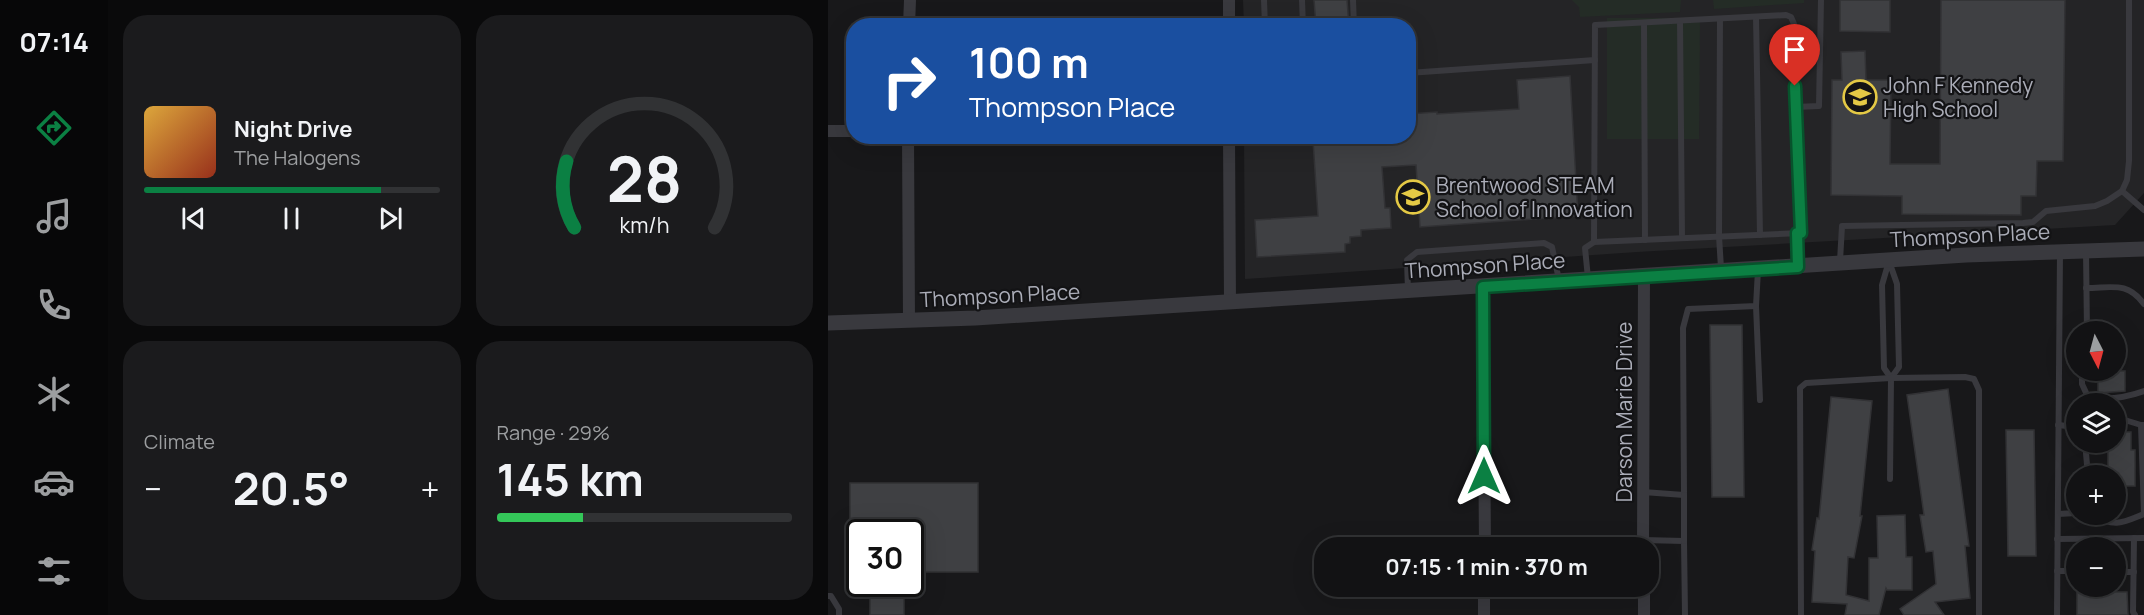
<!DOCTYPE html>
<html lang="en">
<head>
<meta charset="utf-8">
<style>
	:root { --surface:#121214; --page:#1b1b1d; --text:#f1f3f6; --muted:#9c9ea0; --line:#313234; --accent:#0b8043 }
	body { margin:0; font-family:Manrope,sans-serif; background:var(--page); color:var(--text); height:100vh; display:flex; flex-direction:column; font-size:22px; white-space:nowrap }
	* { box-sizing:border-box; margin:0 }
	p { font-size:20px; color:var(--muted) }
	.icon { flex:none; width:33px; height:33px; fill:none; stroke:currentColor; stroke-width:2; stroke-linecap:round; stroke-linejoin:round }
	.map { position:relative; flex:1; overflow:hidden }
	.sheet { display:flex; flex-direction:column; gap:15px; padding:15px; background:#0a0a0b; width:720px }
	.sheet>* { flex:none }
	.guide { position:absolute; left:18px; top:18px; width:570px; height:126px; border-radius:24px; box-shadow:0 6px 24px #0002,0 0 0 2px var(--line); background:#1a4fa0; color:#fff; overflow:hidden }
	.needle { width:39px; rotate:174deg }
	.controls { position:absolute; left:1238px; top:321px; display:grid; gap:12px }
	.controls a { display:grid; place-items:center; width:60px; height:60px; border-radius:50%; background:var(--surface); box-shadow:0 6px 24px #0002,0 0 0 2px var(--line); font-size:30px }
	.speed { position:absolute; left:18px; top:519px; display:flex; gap:12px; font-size:30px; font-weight:700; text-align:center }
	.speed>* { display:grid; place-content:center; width:78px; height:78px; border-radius:50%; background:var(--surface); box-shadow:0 6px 24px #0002,0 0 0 2px var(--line); line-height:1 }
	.speed .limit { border:3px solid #111; border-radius:9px; background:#fff; color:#111 }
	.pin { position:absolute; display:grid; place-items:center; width:51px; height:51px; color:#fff; margin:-62px -26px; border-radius:50% 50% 50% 0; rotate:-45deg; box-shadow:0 0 6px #0007 }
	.pin .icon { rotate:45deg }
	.me { position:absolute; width:66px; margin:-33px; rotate:0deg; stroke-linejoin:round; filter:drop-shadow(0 0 4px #0008) }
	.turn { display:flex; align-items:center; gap:21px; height:126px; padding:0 24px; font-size:27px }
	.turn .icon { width:78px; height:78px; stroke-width:2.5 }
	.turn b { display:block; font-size:42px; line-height:51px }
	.big { font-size:45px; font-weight:700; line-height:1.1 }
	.sheet .tile { flex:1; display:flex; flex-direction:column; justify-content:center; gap:9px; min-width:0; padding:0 21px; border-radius:24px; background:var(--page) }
	.sheet .dial { align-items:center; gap:0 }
	.dial svg { height:156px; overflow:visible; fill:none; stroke:var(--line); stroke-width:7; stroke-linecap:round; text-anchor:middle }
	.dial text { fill:var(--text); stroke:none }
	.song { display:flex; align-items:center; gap:18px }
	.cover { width:72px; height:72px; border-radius:9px; background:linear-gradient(135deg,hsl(40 70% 55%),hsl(10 70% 35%)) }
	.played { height:6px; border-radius:3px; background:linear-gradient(90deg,var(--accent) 80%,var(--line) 80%) }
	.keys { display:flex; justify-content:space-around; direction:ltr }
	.heat { display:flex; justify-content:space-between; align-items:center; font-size:33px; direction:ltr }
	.charge { height:9px; border-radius:4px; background:linear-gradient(90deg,#34c759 29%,var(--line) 0) }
	.sheet .tiles { flex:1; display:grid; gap:15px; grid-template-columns:repeat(2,1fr) }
	.trip { position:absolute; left:486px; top:537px; width:345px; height:60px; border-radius:24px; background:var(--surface); box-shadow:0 6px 24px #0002,0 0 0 2px var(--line); font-weight:700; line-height:60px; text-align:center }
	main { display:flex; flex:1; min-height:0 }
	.dock { display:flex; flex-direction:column; width:108px; justify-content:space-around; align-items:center; background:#070708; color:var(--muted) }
	.dock .icon { width:42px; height:42px }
	.dock .current { color:var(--accent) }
	.dock b { font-size:27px; color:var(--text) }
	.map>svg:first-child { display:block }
</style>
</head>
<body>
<main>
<nav class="dock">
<b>07:14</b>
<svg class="icon current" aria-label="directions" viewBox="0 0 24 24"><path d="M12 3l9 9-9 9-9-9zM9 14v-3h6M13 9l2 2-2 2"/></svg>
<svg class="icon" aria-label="music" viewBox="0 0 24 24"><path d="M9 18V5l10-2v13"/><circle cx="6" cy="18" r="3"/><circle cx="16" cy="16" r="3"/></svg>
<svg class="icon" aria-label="phone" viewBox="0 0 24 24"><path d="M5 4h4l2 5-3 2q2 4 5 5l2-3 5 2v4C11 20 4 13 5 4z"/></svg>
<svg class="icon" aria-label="climate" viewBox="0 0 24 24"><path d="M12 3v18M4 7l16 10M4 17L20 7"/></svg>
<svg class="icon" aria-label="car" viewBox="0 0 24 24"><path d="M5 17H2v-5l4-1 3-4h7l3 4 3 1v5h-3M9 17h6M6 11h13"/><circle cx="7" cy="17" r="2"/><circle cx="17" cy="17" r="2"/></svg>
<svg class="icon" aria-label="filters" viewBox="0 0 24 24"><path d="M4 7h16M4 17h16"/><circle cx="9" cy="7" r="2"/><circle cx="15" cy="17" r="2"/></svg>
</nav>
<section class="sheet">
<div class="tiles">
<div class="tile">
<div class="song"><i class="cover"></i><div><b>Night Drive</b><p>The Halogens</p></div></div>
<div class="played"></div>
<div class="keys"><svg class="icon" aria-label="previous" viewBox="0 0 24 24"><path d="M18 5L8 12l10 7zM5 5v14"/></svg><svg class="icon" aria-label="pause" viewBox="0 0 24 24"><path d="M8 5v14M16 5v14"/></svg><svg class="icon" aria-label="next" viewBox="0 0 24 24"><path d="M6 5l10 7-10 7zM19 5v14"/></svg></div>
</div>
<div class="tile dial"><svg viewBox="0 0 100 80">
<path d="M14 69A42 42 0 1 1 86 69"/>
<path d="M14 69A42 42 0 0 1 10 35" stroke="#0b8043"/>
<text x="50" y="56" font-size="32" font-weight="700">28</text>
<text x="50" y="72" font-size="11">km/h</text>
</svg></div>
<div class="tile"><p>Climate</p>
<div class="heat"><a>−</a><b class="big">20.5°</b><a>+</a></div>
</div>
<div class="tile"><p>Range · 29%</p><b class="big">145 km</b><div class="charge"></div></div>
</div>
</section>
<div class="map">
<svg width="1316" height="615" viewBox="0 0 1316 615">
	<rect width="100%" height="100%" fill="#18181a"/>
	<path fill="#242426" d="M415 0H1316V193L1287 225 809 252 417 279 416 137 580 136V26L416 25Z"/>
	<g fill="#242c26">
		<path d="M744 0H853L852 12 752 17 751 7Z"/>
		<path d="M885 0H976V3L886 9Z"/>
		<path d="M779 18H872L871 139H779Z"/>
	</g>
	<g fill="#3f4043" stroke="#323235" stroke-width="1.5">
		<path d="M486 0H519L521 26H488Z"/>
		<path d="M1012 0H1062V32L1012 31Z"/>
		<path d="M1113 0H1237L1235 161H1209L1208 196H1193V215L1074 214V196L1003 195 1004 80H1014L1013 52 1037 51 1038 80H1063L1062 164H1112Z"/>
		<path d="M742 76 750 216 592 227 588 165 554 167 557 208H562L563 228 533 230V236L522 237V243L517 244V252L429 257 427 220 490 216 485 141 502 140V136H580V114L609 112V114L691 109 689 80Z"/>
		<path d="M882 325H914L916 497H884Z"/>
		<path d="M1270 371H1297V391L1270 393Z"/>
		<path d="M1120 389 1141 546H1137L1142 598 1107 602 1116 615H1076L1072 609 1108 584 1105 551 1098 552 1092 515H1096L1079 395Z"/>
		<path d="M1003 397 1044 401 1032 516H1034L1026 558 1020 557 1018 595 1041 601V558H1050L1049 516 1077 515 1078 557H1084V590H1059L1058 588 1051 615H1017L1019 604 984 602 987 551 984 550 989 518 991 519Z"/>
		<path d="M1178 430H1206L1208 556H1180Z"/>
		<path d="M1287 432H1303V450H1307V486H1297V489H1287V476H1280V442H1287Z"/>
		<path d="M22 483H150V572H82V532H22Z"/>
		<rect x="42" y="584" width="34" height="31"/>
		<path d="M1249 592H1299L1300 615H1249Z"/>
	</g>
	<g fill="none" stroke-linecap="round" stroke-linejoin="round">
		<g stroke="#39393e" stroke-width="6">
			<path d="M436 0 437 26"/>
			<path d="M474 0 475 26"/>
			<path d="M525 0 526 26"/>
			<path d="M1301 0V161L1299 180 1294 191 1316 210"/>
			<path d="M928 17 932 235"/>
			<path d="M892 19 891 236 893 268"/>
			<path d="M852 21 854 238"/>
			<path d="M816 23 817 240"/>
			<path d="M580 73 767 60"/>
			<path d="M969 233 970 267"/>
			<path d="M766 242 973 233 967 107"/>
			<path d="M1258 251 1259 332"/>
			<path d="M1012 261 1014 226 1195 223 1205 222 1218 211 1267 206 1279 201 1294 191"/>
			<path d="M1061 261 1069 284 1071 367 1063 378 1056 368 1054 285Z"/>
			<path d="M760 278 757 248 766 242 767 25 958 15 963 17 966 24 967 107 991 106 993 0"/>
			<path d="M1258 288C1284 288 1299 281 1316 304"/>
			<path d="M580 291 579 260 589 252 716 243 724 247 731 280"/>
			<path d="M928 306 932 400"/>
			<path d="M1254 370V384L1260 397C1279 400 1297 398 1316 391"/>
			<path d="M1287 420 1300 421 1313 425"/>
			<path d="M1230 425 1248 427"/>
			<path d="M1257 442 1260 476"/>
			<path d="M1062 479 1063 378"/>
			<path d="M815 492 856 495 855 328 860 309 928 306 930 270"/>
			<path d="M1230 514 1248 513"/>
			<path d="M1266 514C1286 529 1296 522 1316 514"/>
			<path d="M1316 514 1313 425H1316"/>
			<path d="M1306 538 1305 612 1307 615"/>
			<path d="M1229 539 1316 538"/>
			<path d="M815 540 856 541 857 615"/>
			<path d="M856 541V495"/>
			<path d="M1229 571H1248"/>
			<path d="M1287 572H1306"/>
			<path d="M0 596H3L11 609V615"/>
			<path d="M973 615 972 388 978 383 1063 378 1137 377 1146 379 1151 390V615"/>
			<path d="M1229 615 1232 253"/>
		</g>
		<g stroke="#39393e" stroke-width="12">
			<path d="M81 26 82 0"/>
			<path d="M401 26V0"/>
			<path d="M0 131H26"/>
			<path d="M80 136 81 321"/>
			<path d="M401 136 402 303"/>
			<path d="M655 287 657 548"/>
			<path d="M815 548 816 277"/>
			<path d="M816 586V615"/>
			<path d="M656 615V586"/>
		</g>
		<path stroke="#39393e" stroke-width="15" d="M0 323 147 318 1138 255 1316 249"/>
	</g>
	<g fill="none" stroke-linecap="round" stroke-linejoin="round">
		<g stroke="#07532c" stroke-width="15">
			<path id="route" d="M656 476 655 287 970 267 969 233H973L967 86"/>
		</g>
		<use href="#route" stroke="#0b8043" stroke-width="10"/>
	</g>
	<defs>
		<g id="school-ring" transform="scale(1.725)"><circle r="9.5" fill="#131315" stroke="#e4c945" stroke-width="1.5"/><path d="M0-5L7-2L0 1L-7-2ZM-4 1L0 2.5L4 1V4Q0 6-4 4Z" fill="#e4c945"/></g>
	</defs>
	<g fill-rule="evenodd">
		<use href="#school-ring" x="1032" y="97"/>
		<use href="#school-ring" x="585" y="197"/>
	</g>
	<g text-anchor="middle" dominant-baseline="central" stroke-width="4.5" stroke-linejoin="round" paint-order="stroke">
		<g font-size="21" fill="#abadb8" stroke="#131315" text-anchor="start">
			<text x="1055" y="85">John F Kennedy<tspan x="1055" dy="24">High School</tspan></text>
			<text x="608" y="185">Brentwood STEAM<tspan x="608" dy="24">School of Innovation</tspan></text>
		</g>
		<g font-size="21" fill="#abadb8" stroke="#131315">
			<text transform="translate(1142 235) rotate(-3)">Thompson Place</text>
			<text transform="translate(657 265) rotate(-4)">Thompson Place</text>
			<text transform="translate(172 295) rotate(-3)">Thompson Place</text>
			<text transform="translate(796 412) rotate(-90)">Darson Marie Drive</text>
		</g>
	</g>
</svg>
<div class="controls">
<a><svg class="needle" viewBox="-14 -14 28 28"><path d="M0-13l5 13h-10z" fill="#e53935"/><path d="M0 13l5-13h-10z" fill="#9c9ea0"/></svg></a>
<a><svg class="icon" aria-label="layers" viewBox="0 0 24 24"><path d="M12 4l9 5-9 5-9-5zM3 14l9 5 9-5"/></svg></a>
<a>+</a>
<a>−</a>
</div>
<div class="speed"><div class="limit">30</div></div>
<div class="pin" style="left:967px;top:86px;background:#d93025"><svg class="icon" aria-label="arrive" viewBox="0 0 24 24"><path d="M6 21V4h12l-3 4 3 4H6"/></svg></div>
<svg class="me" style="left:656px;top:476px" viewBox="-20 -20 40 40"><path d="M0-17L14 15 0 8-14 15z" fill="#0b8043" stroke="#fff" stroke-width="4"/></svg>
<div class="trip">07:15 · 1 min · 370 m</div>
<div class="guide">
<div class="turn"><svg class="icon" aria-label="right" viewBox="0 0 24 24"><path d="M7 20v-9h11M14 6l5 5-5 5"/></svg><div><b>100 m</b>Thompson Place</div></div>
</div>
</div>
</main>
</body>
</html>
